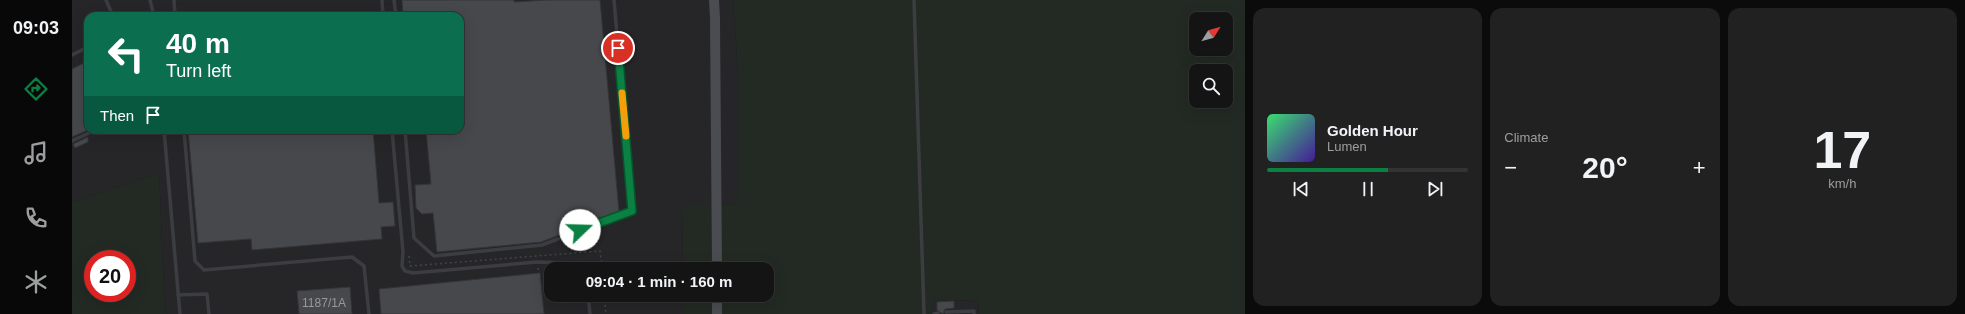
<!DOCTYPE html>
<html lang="en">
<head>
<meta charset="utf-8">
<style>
	:root { --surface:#141415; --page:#212122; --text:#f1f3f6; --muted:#9d9ea0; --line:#333334; --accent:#0b8043 }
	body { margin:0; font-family:Arial,sans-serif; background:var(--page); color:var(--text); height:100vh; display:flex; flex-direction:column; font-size:15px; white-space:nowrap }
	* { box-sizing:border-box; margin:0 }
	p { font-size:13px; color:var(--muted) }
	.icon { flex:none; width:22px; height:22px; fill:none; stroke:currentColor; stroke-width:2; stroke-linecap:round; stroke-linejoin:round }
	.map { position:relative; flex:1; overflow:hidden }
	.panel { display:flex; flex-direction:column; gap:8px; padding:8px; background:#0b0b0c; width:720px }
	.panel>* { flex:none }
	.banner { position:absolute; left:12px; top:12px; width:380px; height:122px; border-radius:12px; box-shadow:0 4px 16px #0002,0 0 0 1px var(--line); background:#0b6e4f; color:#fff; overflow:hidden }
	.needle { width:26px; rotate:53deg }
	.fabs { position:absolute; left:1117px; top:12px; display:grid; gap:8px }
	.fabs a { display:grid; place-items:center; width:44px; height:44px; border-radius:8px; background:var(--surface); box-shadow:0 4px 16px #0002,0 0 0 1px var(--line); font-size:20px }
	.speed { position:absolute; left:12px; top:250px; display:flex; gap:8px; font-size:20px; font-weight:700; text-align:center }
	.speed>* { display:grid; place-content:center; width:52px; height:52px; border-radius:50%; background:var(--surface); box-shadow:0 4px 16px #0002,0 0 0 1px var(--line); line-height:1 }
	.speed .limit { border:6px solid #d22; background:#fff; color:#111 }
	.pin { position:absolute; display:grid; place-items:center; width:34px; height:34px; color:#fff; margin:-17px; border:2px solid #fff; border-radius:50%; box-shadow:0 1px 4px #0007 }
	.me { position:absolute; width:44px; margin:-22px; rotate:69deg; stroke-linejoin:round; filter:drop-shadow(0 0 3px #0008) }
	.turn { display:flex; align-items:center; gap:14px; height:84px; padding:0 16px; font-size:18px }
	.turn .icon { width:52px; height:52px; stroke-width:2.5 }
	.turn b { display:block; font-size:28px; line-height:34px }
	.then { display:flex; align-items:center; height:38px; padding:0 16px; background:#0003; gap:8px; font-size:15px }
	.big { font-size:30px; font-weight:800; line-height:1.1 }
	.panel .widget { flex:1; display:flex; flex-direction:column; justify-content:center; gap:6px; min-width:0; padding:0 14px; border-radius:12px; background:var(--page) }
	.panel .dial { align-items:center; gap:0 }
	.dial b { font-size:52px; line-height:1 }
	.song { display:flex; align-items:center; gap:12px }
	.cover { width:48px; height:48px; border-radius:6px; background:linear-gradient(135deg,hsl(140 70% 55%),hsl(260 70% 35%)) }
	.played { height:4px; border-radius:2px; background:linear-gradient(90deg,var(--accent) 60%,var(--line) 60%) }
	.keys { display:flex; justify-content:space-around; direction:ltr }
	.heat { display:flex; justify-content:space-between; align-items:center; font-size:22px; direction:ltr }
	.panel .tiles { flex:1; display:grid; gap:8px; grid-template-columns:repeat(3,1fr) }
	.trip { position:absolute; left:472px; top:262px; width:230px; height:40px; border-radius:12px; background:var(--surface); box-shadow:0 4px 16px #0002,0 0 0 1px var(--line); font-weight:800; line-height:40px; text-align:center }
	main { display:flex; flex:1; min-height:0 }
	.dock { display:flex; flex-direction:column; width:72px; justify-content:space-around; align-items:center; background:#080808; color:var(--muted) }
	.dock .icon { width:28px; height:28px }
	.dock .selected { color:var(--accent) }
	.dock b { font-size:18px; color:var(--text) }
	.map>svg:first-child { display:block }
</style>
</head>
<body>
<main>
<nav class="dock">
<b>09:03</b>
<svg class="icon selected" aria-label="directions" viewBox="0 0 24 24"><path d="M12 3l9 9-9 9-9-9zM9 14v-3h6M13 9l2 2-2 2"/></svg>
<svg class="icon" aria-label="music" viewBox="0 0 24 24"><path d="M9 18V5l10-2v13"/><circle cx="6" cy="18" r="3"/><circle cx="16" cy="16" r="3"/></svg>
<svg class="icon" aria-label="phone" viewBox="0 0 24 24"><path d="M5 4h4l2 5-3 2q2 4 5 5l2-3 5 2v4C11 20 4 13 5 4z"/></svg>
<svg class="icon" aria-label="climate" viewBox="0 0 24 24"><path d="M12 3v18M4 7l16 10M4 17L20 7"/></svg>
</nav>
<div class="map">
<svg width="1173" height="314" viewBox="0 0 1173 314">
	<rect width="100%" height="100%" fill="#1a1a1c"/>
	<g fill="#262629" fill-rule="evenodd">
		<path d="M0 0H661L666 71V204L610 206 611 269H479V295H612V314H93L87 173 0 202ZM16 16H388V130H16Z"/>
		<path d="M906 300 907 314H859V301Z"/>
	</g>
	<g fill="#222a23" fill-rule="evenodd">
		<path d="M661 0H1173V314H907L906 300 859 301V314H612V295H695V269H611L610 205 666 204V71ZM1124 19H1154V49H1124ZM1124 71H1154V101H1124Z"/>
		<path d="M87 173 93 314H0V202ZM21 259H55V293H21Z"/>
	</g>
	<g fill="#47484c" stroke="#343538">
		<path d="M330 0H442V2L475 0H528L547 212 469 242 365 252 361 213 350 214 344 208 343 185 359 184 354 130H388V16H331Z"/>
		<path d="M16 61V130L0 137V69Z"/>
		<path d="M116 130H301L307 203 321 202 323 226 309 227 310 239 180 250 179 239 126 243Z"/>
		<path d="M16 137V142L3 148 1 144Z"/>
		<path d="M468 273 472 314H309L307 289Z"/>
		<path d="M278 287 280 314H227L225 291Z"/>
		<path d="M882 301V308L873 309 871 314 865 310V302Z"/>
	</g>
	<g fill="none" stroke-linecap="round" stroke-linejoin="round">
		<g stroke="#414448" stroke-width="1.5" stroke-dasharray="2 3" stroke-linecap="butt">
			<path d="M337 256 338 266 528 251 530 269"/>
			<path d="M466 268 469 300"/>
			<path d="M532 295 534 314"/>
		</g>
		<g stroke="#3b3d41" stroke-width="3.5">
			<path d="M34 0 41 16"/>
			<path d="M78 0 82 16"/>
			<path d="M102 0 103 16"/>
			<path d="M310 0 311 16"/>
			<path d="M322 0 324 16"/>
			<path d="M842 0 852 314"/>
			<path d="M0 55 16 47"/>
			<path d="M92 130 108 314"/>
			<path d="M112 130 123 261 132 270 280 257 292 266 297 314"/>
			<path d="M320 130 331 252 330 266 333 271 341 273 465 262 505 263 511 269"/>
			<path d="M333 130 342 238 362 256 470 245 560 211 542 0"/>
			<path d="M0 141 23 130"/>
			<path d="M106 295 135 294 137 314"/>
			<path d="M516 295 518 314"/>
			<path d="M874 312 902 311V314"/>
			<path d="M862 314 866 313"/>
		</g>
		<g stroke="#4a4c51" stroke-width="10">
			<path d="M642 0 643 18 645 269"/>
			<path d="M645 314V295"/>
		</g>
	</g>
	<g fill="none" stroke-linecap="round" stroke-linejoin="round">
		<g stroke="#07532c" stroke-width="10">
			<path id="route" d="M508 230 560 211 546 48"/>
		</g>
		<use href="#route" stroke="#0b8043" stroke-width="7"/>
		<path stroke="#f59e0b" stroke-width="7" d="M550 93 554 136"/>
	</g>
	<g text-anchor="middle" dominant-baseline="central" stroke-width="4" stroke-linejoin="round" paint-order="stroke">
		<g font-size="12" fill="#94989f">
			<text x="252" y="303">1187/1A</text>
		</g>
	</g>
</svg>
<div class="fabs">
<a><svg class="needle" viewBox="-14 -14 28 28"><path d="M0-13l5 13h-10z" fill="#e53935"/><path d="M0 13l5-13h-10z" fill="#9d9ea0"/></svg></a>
<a><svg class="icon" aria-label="search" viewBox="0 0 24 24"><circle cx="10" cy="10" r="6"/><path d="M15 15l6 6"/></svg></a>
</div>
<div class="speed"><div class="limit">20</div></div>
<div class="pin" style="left:546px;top:48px;background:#d93025"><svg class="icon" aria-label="arrive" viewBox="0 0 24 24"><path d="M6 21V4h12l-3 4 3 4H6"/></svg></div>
<svg class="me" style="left:508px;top:230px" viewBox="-20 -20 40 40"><circle r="19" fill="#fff"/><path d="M0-13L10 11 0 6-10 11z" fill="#0b8043"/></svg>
<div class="trip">09:04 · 1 min · 160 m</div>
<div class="banner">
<div class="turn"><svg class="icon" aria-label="left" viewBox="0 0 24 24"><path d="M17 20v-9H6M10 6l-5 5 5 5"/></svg><div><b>40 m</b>Turn left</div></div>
<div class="then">Then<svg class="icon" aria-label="arrive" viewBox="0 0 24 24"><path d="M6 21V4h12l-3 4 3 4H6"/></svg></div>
</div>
</div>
<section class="panel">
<div class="tiles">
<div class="widget">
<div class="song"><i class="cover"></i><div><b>Golden Hour</b><p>Lumen</p></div></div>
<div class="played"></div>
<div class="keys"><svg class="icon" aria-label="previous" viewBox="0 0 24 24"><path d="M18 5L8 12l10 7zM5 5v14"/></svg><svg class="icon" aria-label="pause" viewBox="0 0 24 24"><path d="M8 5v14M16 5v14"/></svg><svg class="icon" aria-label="next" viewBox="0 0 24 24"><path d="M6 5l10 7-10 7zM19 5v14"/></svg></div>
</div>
<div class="widget"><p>Climate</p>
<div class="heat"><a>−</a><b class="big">20°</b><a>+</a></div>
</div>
<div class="widget dial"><b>17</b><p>km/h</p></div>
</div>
</section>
</main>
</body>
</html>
